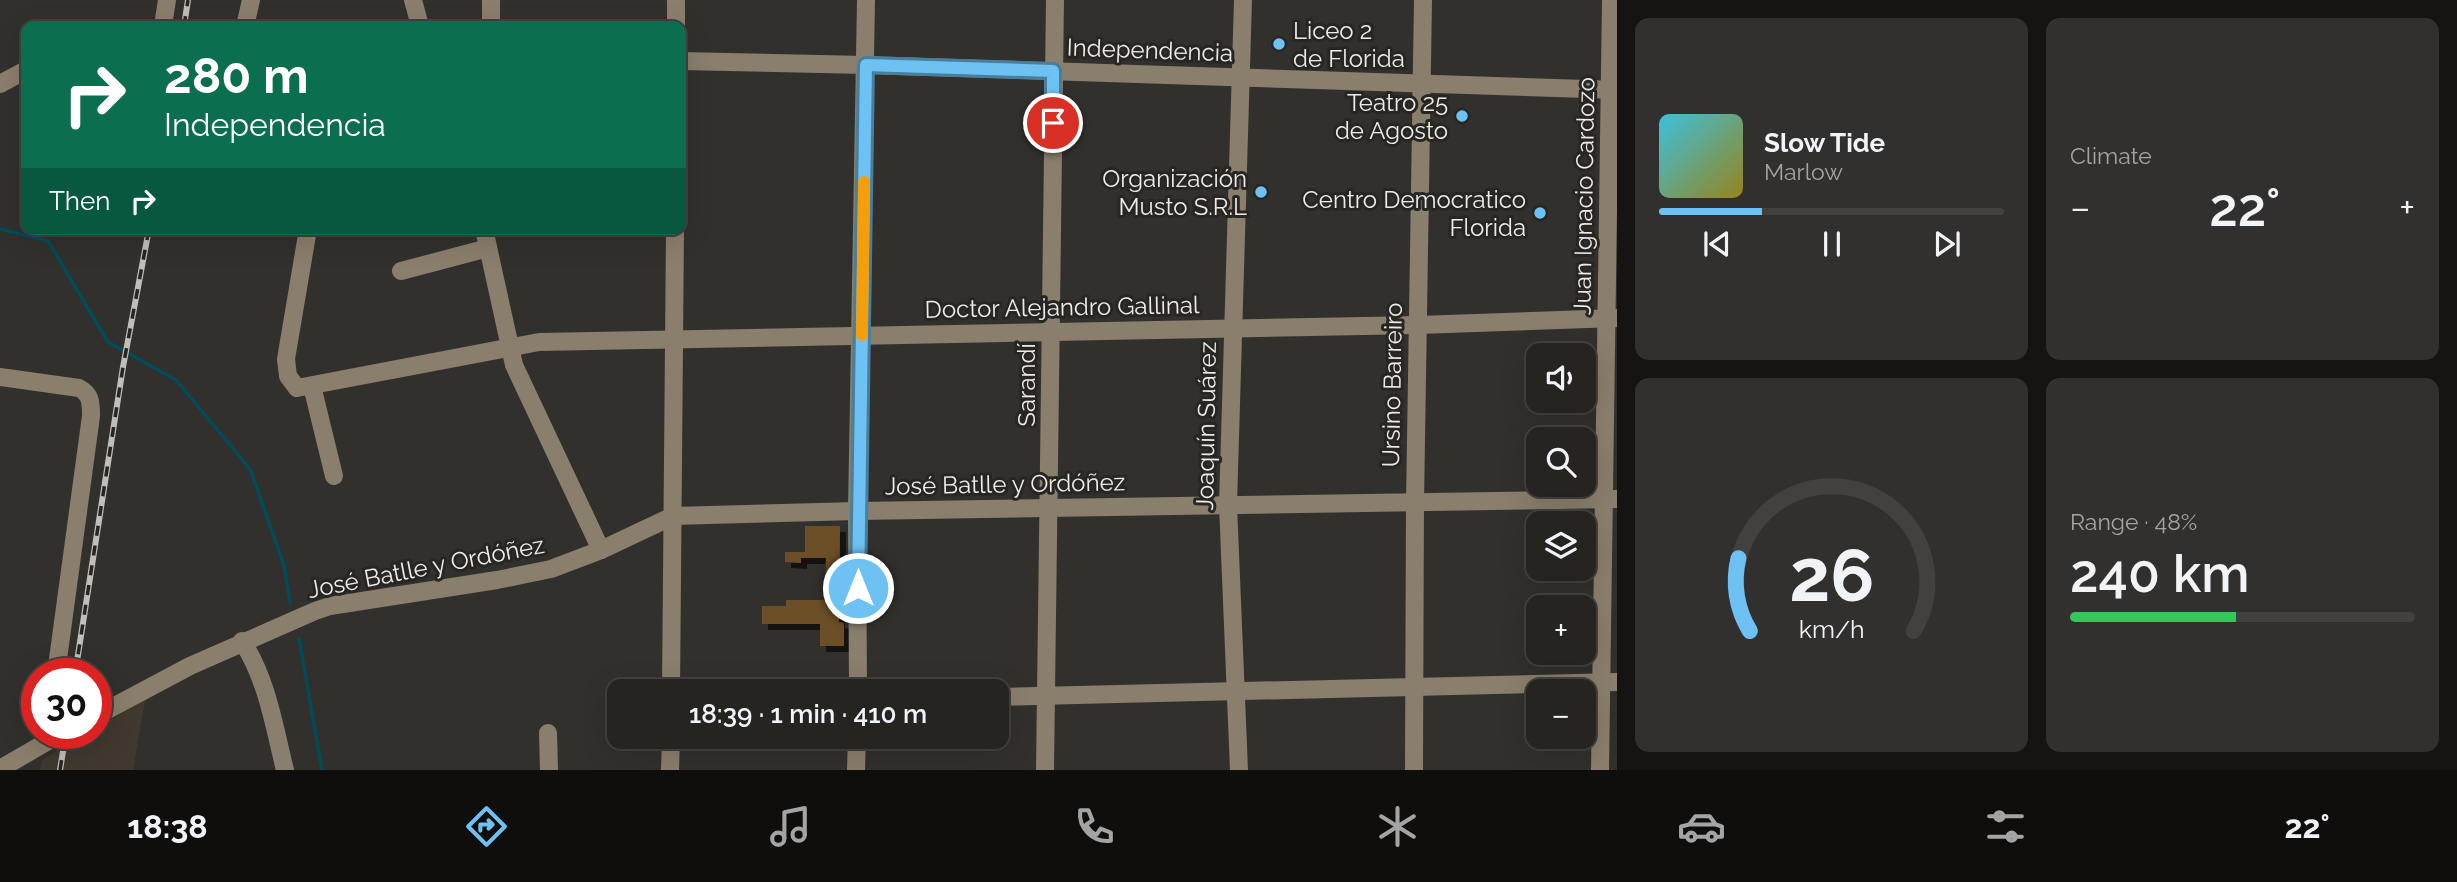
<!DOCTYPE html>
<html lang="en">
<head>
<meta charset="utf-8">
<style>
	:root { --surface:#262421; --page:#32302e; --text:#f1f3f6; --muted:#a4a4a5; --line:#42413f; --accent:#6ec2f3 }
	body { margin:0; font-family:Raleway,sans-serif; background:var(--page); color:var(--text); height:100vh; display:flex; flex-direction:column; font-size:26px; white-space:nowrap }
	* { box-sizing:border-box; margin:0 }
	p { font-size:23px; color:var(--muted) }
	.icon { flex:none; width:38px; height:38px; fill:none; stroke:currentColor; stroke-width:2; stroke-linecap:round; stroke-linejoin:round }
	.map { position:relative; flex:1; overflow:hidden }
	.side { display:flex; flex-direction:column; gap:18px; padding:18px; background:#151412; width:840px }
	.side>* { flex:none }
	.guide { position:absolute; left:21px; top:21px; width:665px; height:214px; border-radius:14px; box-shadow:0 7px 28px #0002,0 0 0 2px var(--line); background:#0b6e4f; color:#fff; overflow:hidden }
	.controls { position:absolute; left:1526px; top:343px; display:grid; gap:14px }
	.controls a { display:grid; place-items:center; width:70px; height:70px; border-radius:14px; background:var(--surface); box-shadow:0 7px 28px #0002,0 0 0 2px var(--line); font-size:35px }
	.speed { position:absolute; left:21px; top:658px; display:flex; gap:14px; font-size:35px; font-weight:700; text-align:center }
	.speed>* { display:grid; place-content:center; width:91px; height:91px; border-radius:50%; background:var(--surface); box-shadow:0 7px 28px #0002,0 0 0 2px var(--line); line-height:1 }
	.speed .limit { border:10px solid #d22; background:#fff; color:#111 }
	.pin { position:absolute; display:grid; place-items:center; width:60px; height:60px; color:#fff; margin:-30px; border:4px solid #fff; border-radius:50%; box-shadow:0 2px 7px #0007 }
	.me { position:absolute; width:77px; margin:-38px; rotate:0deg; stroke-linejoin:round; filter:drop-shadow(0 0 5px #0008) }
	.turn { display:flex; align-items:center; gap:24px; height:147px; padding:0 28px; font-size:32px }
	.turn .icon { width:91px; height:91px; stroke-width:2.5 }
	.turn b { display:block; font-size:49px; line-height:60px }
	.then { display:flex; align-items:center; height:66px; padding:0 28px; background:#0003; gap:14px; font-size:26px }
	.big { font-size:52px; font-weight:600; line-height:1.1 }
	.side .widget { flex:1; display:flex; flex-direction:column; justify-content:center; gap:10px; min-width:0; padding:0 24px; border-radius:14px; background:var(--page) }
	.side .dial { align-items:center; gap:0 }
	.dial svg { height:182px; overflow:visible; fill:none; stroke:var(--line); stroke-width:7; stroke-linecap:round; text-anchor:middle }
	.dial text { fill:var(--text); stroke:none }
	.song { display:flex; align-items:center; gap:21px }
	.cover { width:84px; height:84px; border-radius:10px; background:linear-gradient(135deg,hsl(190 70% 55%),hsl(50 70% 35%)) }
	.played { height:7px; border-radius:4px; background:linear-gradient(90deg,var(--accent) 30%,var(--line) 30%) }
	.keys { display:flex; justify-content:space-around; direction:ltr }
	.heat { display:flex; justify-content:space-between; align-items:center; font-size:38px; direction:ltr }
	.charge { height:10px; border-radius:5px; background:linear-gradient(90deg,#34c759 48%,var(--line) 0) }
	.side .tiles { flex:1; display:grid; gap:18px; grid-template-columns:repeat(2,1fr) }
	.trip { position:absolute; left:607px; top:679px; width:402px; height:70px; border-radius:14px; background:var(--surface); box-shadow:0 7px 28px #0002,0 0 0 2px var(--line); font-weight:600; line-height:70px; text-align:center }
	.dock { display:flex; height:112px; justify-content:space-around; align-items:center; background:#0f0e0d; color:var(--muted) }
	.dock .icon { width:49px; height:49px }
	.dock .on { color:var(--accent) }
	.dock b { font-size:32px; color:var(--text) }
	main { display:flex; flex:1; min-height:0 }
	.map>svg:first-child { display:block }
</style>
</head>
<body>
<main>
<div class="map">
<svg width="1617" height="770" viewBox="0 0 1617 770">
	<defs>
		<filter id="shadow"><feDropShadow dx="6" dy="6" stdDeviation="0" flood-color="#0009"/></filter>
	</defs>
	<rect width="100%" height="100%" fill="#32302c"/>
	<path fill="#3f3930" d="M145 700 133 770H40L43 759 87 733H96V728Z"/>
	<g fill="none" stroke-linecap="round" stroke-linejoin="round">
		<g stroke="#024b5a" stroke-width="3.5">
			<path d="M0 229 48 241 108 342 176 380 250 469 284 565 290 603"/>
			<path d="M299 639 322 770"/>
		</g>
	</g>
	<path fill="#6c5028" filter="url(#shadow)" d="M805 526H840L839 622 844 623V646H820V624H762V606H786V600H825L826 558H801V563L785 562V552H805Z"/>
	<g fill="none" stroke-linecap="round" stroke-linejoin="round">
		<g stroke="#8a7e6c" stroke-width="18">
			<path d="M413 0 420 26"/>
			<path d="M491 0V26"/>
			<path d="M163 26 167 0"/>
			<path d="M245 26 251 0"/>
			<path d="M676 26V0"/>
			<path d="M681 61 866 65 1617 90"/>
			<path d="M0 84 26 70"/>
			<path d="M308 229 286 359 288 376 297 388 539 342 1418 325 1617 318"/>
			<path d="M484 229 514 365 601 550"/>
			<path d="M401 271 488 248"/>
			<path d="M0 377 79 388C91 394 91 403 91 416L56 674"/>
			<path d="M312 386 334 476"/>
			<path d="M242 641C267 679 274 726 285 770"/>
			<path d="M671 691 675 229"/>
			<path d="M858 691 857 511 866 0"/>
			<path d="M998 697 1617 682"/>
			<path d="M96 716 190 666 315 611 330 606 497 580 551 569 601 550 673 516 857 511 1617 499"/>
			<path d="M548 733 549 770"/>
			<path d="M0 769 62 733"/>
			<path d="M670 770 671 737"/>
			<path d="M856 770 857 737"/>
			<path d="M1045 770 1055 0"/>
			<path d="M1239 770 1228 505 1243 0"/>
			<path d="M1414 770 1415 503 1423 0"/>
			<path d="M1600 770 1611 0"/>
		</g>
		<g stroke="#c0bebb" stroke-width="6">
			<g id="rail">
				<path d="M184 26 188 0"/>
				<path d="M75 674 123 367 149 229"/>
				<path d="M60 770 66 733"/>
			</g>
		</g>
		<use href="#rail" stroke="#282622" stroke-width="3.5" stroke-dasharray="10" stroke-linecap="butt"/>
	</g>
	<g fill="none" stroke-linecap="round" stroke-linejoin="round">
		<g stroke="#487e9e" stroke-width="18">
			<path id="route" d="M858 588 866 65 1053 71V123"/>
		</g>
		<use href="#route" stroke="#6ec2f3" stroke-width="12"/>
		<path stroke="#f59e0b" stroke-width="12" d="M862 335 864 182"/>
	</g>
	<g fill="#6ec2f3" stroke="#282622" stroke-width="2.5">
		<circle cx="1279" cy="44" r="7"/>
		<circle cx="1462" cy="116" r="7"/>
		<circle cx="1261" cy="192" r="7"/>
		<circle cx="1540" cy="213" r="7"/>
	</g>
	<g text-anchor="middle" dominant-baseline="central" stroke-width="6" stroke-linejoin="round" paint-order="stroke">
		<g font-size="24" fill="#edebe9" stroke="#282622" text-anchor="end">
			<text x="1293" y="30" text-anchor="start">Liceo 2<tspan x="1293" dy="28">de Florida</tspan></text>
			<text x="1448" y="102">Teatro 25<tspan x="1448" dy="28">de Agosto</tspan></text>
			<text x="1247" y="178">Organización<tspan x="1247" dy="28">Musto S.R.L</tspan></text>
			<text x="1526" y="199">Centro Democratico<tspan x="1526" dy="28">Florida</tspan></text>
		</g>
		<g font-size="24" fill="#edebe9" stroke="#282622">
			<text transform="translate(1150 50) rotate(2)">Independencia</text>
			<text transform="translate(1584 196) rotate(-89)">Juan Ignacio Cardozo</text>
			<text transform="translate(1062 307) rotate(-1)">Doctor Alejandro Gallinal</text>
			<text transform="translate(1026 385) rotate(-90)">Sarandí</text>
			<text transform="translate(1392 385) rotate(-89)">Ursino Barreiro</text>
			<text transform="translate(1206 426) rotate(-89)">Joaquín Suárez</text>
			<text transform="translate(1005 484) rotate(-1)">José Batlle y Ordóñez</text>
			<text transform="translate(426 567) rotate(-11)">José Batlle y Ordóñez</text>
		</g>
	</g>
</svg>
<div class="controls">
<a><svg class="icon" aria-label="sound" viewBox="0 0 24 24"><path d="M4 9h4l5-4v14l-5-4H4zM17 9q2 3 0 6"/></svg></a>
<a><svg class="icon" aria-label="search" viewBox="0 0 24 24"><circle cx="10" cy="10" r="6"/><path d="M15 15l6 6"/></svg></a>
<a><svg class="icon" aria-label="layers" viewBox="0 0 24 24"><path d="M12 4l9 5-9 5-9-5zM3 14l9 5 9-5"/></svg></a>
<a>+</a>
<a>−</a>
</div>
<div class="speed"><div class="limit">30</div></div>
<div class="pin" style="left:1053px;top:123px;background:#d93025"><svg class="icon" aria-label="arrive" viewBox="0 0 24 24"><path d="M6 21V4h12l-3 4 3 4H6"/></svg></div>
<svg class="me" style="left:858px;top:588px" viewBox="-20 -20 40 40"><circle r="17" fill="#6ec2f3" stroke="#fff" stroke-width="3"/><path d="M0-11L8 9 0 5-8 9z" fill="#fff"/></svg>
<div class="trip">18:39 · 1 min · 410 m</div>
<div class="guide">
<div class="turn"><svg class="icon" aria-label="right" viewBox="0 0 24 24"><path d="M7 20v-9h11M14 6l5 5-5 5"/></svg><div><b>280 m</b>Independencia</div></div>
<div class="then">Then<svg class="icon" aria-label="right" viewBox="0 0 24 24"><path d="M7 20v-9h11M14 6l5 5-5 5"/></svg></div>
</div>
</div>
<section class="side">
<div class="tiles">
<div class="widget">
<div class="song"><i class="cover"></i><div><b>Slow Tide</b><p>Marlow</p></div></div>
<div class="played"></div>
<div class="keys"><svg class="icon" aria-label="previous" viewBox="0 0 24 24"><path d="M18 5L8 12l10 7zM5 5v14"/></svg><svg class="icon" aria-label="pause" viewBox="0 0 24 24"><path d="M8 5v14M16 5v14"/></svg><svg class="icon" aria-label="next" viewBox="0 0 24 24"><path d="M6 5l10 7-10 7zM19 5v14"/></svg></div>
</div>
<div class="widget"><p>Climate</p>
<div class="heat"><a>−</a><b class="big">22°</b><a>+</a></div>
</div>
<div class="widget dial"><svg viewBox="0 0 100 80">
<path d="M14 69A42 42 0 1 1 86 69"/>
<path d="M14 69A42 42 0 0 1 9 37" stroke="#6ec2f3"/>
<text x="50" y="56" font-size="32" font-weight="700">26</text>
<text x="50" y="72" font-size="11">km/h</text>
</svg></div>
<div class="widget"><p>Range · 48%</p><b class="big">240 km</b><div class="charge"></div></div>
</div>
</section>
</main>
<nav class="dock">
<b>18:38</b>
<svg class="icon on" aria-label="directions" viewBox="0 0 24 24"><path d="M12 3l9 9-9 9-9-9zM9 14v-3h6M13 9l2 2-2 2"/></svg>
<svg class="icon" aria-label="music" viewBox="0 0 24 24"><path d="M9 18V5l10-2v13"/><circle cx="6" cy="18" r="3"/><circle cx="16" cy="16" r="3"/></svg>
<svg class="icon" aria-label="phone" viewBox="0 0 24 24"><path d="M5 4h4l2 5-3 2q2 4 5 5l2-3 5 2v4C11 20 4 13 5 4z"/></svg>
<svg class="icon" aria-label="climate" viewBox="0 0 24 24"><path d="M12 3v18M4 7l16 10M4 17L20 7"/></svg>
<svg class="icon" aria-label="car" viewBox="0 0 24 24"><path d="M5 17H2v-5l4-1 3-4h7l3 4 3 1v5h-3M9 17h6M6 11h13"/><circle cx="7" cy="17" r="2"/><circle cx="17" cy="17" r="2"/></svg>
<svg class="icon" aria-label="filters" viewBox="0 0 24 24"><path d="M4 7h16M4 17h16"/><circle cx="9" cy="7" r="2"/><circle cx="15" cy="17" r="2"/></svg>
<b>22°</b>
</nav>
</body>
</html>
